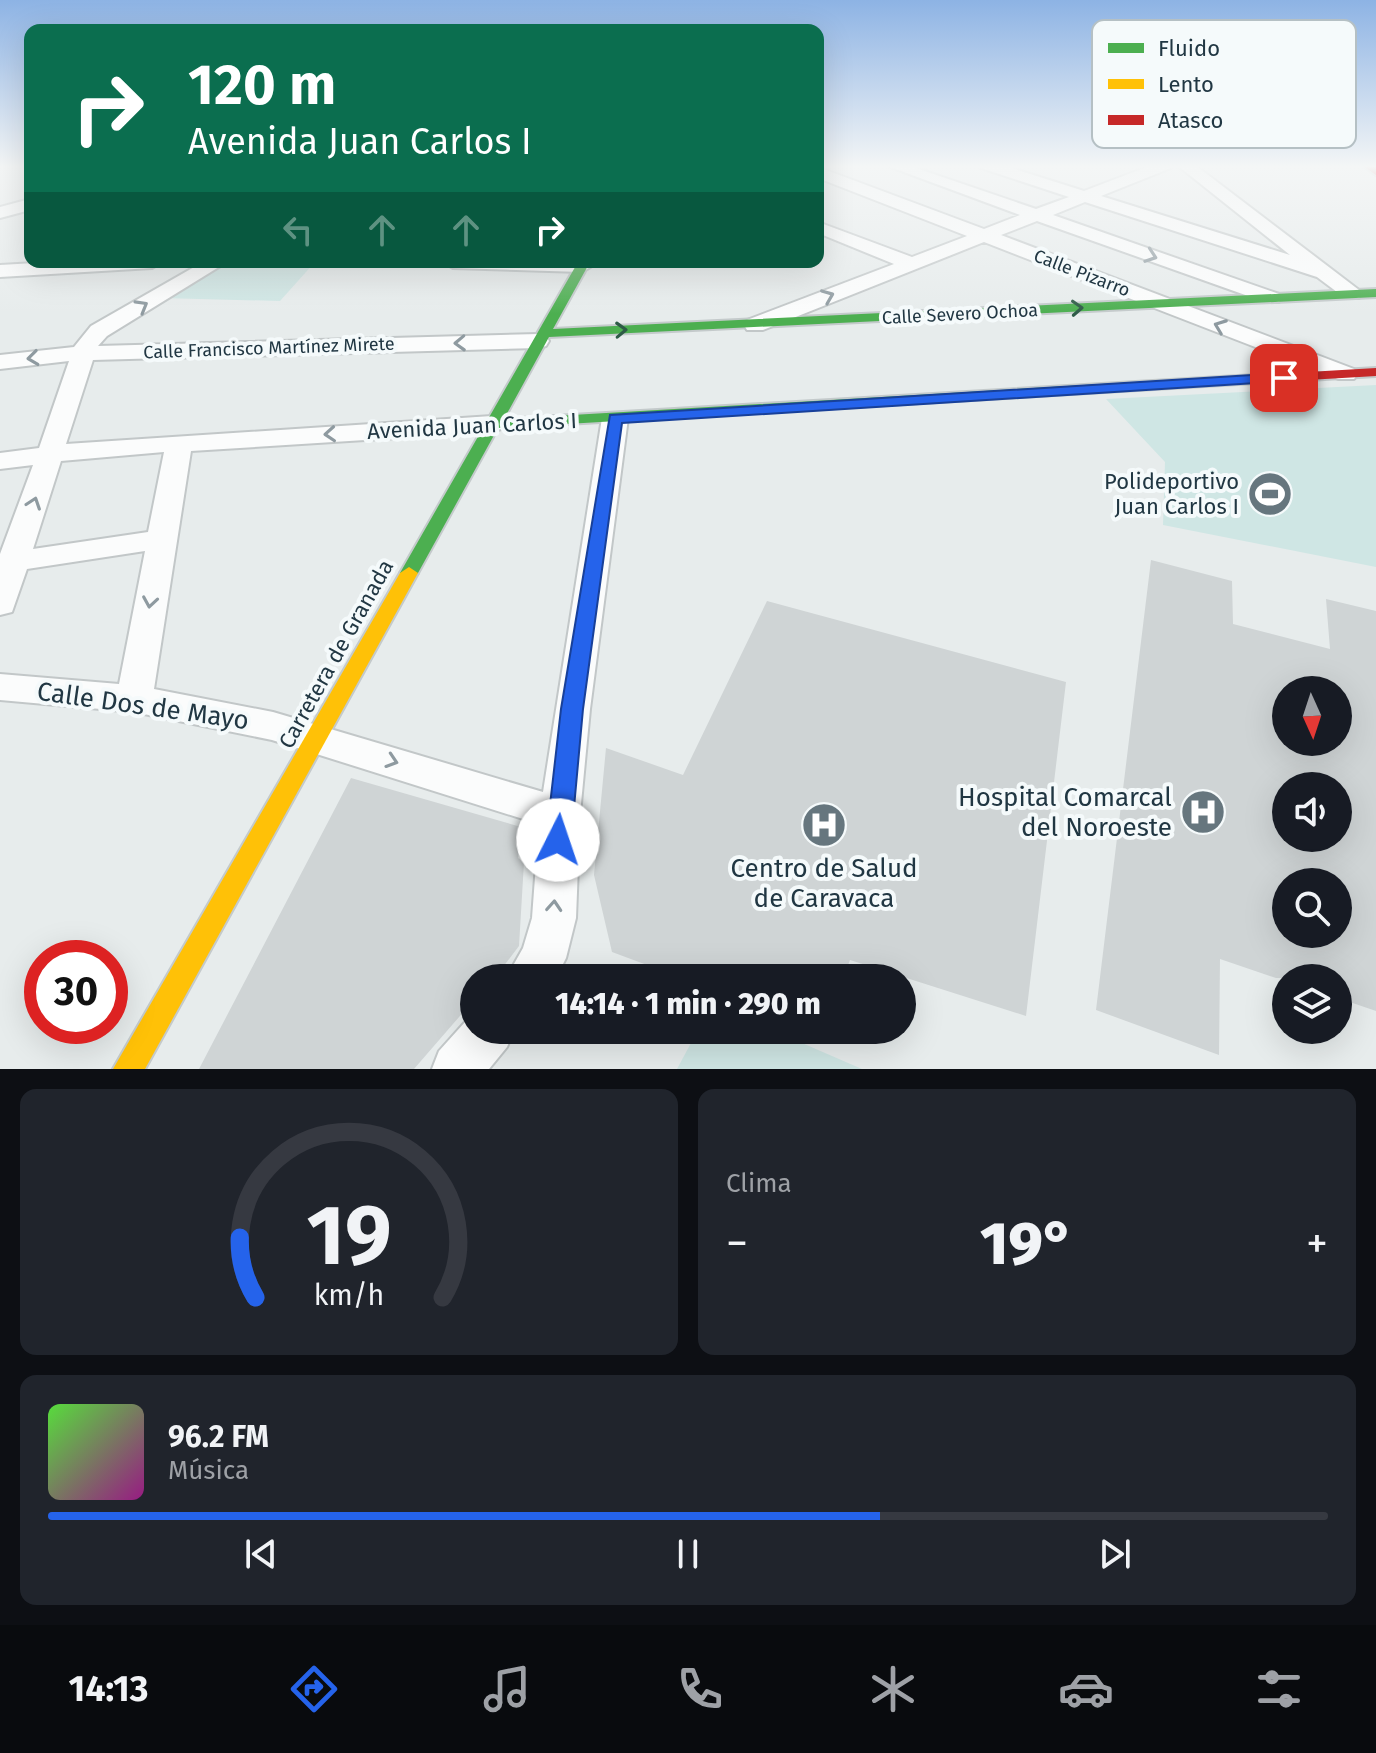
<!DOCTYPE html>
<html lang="es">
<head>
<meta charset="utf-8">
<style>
	:root { --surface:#171b24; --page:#20242c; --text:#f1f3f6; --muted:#9ea1a6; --line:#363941; --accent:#2563eb }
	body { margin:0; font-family:"Fira Sans",sans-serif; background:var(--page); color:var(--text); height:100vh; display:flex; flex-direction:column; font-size:30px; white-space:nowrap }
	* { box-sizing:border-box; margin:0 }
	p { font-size:26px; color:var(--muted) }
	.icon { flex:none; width:44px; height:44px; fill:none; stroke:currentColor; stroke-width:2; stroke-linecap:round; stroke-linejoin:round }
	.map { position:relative; height:1069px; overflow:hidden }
	.panel { display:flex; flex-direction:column; gap:20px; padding:20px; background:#0d0f14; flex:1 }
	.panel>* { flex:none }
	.guide { position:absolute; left:24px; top:24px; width:800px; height:244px; border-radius:16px; box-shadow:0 8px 32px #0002; background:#0b6e4f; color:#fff; overflow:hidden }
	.needle { width:52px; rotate:177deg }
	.tools { position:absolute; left:1272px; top:676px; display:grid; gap:16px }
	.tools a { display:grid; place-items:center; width:80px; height:80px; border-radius:50%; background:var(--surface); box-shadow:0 8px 32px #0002; font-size:40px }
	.speed { position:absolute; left:24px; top:940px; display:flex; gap:16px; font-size:40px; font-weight:700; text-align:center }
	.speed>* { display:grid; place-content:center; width:104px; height:104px; border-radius:50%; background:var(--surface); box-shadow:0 8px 32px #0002; line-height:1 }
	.speed .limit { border:12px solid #d22; background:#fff; color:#111 }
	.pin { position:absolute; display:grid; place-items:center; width:68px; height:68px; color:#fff; margin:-34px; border-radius:16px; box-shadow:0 4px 12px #0006 }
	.me { position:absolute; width:88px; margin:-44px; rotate:4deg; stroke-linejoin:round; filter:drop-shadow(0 0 6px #0008) }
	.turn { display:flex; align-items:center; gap:28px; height:168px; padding:0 32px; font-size:36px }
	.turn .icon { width:104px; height:104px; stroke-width:2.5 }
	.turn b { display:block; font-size:56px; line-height:68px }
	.lanes { display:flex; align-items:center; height:76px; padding:0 32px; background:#0003; justify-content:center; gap:40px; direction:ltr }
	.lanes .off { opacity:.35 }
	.big { font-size:60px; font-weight:800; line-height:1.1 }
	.panel .tile { flex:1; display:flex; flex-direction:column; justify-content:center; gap:12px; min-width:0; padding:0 28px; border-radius:16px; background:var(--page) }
	.panel .dial { align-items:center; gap:0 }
	.dial svg { height:208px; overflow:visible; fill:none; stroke:var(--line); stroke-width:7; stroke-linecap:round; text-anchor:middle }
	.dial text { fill:var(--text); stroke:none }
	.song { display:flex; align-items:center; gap:24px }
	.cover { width:96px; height:96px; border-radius:12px; background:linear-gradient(135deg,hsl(110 70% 55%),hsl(310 70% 35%)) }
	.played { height:8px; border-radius:4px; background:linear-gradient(90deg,var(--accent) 65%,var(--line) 65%) }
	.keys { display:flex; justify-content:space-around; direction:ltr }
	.heat { display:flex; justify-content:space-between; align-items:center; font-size:44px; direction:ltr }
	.panel .tiles { flex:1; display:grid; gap:20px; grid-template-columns:1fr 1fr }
	.tile:last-child { grid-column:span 2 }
	.trip { position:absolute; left:460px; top:964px; width:456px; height:80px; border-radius:40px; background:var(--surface); box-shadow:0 8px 32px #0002; font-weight:800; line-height:80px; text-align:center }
	.tabs { display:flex; height:128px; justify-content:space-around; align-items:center; background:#090b0e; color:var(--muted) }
	.tabs .icon { width:56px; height:56px }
	.tabs .selected { color:var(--accent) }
	.tabs b { font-size:36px; color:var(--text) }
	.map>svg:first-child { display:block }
</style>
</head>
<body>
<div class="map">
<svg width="1376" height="1069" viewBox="0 0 1376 1069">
	<rect width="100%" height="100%" fill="#e7ecec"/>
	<g fill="#cfe6e4">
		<path d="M315 262 280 301 161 298 224 263Z"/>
		<path d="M1376 385V567L1163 525 1165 462 1106 399Z"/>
		<path d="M698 1030H772L862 1069H677Z"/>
	</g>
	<g fill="#cfd4d5" fill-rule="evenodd">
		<path d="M1151 560 1232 581 1233 624 1330 649 1326 599 1376 611V1011L1338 998V978H1276L1220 959 1219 1055 1096 1010ZM1286 690H1338V742H1286ZM1286 786H1338V838H1286ZM1286 882H1338V934H1286Z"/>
		<path d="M767 601 1066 682 1026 1016 850 960 843 978H682L612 952 594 875 606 748 683 775Z"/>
		<path d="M351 778 521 827 518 858 524 862 519 946 503 967 499 966 488 978H474V990L469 993 472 1002 414 1069H199Z"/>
	</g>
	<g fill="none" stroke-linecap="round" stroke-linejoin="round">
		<g stroke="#c2c7c8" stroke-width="4">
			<g id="street">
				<path d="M885 165H907L1036 209 1069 197 981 168 979 165H1002L1084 191 1152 165H1173L1171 168 1101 196 1290 255 1177 165H1195L1359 290 1362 294 1359 298H1345L1317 277 1085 202 1053 215 1279 294 1282 298 1279 302H1265L1037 221 1001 235 1354 369 1358 374 1354 379H1338L984 242 763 330H747L744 325 747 320 894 264 818 233V222L912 257 967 236 818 178V167L984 229 1020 215Z"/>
				<path d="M30 199V210L0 218V207Z"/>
				<path d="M52 262H162L152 268 0 277V265Z"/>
				<path d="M203 262H227L107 336 98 346 538 334 546 336 549 341 546 346 538 348 93 360 66 444 492 416 501 419 505 424 501 429 492 432 191 451 154 689 273 712 543 792 602 418 606 413H624L628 418 590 709 580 814 576 918 566 958 556 978H506L523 948 532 918 539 824 272 740 134 712 0 700V674L119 684 145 551 27 569 12 612 0 615V554L33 465 0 469V453L39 448 69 361 0 369V355L74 347 91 326ZM164 452 148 532 33 549 61 461Z"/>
				<path d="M443 262H589L592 266 582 272 453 268Z"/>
				<path d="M474 1012V1030H514L507 1047 489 1069H432L439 1051Z"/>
			</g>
		</g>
		<g stroke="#c4cacb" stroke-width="4">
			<path id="fast" d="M578 262H590L553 329 1376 289V297L549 337 504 419 1274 374 1281 378 1274 382 498 428 418 573 409 579 402 577 400 573Z"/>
		</g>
		<g stroke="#c4cacb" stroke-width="4">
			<path id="slow" d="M409 567 418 573 145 1069H113L400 573Z"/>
		</g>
		<g stroke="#c4cacb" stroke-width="4">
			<g id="jam">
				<path d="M1362 165 1376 167V175Z"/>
				<path d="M1376 368V376L1274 382 1267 378 1274 374Z"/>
			</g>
		</g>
		<use href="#street" fill="#fbfcfc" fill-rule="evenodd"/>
		<use href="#fast" fill="#4caf50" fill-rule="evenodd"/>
		<use href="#slow" fill="#ffc107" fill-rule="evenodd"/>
		<use href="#jam" fill="#c62828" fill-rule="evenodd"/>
	</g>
	<defs><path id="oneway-chevron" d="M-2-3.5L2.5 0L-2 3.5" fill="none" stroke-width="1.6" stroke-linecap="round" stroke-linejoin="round" transform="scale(2)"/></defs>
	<g stroke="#8e9aa0">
		<use href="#oneway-chevron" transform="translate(1151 256) rotate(19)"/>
		<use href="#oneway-chevron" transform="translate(828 296) rotate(-22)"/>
		<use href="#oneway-chevron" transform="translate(142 306) rotate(-30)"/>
		<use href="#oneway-chevron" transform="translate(1220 326) rotate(-159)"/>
		<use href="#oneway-chevron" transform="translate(460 343) rotate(178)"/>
		<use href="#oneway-chevron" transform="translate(33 358) rotate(173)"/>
		<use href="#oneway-chevron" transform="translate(330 434) rotate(176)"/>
		<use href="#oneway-chevron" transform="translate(34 503) rotate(-71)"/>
		<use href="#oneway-chevron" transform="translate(150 602) rotate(99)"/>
		<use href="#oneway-chevron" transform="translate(392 761) rotate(18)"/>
		<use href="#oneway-chevron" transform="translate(554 906) rotate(-86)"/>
	</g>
	<g stroke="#2e5b47">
		<use href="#oneway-chevron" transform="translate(1077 308) rotate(-3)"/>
		<use href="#oneway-chevron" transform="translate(621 330) rotate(-2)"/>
	</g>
	<linearGradient id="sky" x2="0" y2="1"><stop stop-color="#8db3e4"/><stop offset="0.53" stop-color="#f4f6f6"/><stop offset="1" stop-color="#f4f6f6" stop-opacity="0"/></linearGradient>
	<rect width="1376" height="314" fill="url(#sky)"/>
	<path fill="#2563eb" stroke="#184099" stroke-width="2" d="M1284 373 1289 375V381L622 423 583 709 571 840 567 848 558 851 549 848 546 840 561 709 610 415Z"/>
	<defs>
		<g id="stadium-disc" transform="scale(2.3)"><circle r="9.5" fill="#66767e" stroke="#f5fafb"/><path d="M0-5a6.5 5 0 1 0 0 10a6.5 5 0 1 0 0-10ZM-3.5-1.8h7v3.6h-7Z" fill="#fff"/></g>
		<g id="hospital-disc" transform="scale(2.3)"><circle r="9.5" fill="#66767e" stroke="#f5fafb"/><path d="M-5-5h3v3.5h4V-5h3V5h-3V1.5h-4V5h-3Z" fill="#fff"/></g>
	</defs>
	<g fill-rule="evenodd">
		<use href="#stadium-disc" x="1270" y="494"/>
		<use href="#hospital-disc" x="1203" y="812"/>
		<use href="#hospital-disc" x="824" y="825"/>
	</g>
	<g text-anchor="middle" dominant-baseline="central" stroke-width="8" stroke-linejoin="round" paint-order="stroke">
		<g font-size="18" fill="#213743" stroke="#f5fafb">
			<text transform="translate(1082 273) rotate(21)">Calle Pizarro</text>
			<text transform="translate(960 314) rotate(-3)">Calle Severo Ochoa</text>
			<text transform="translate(269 348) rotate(-2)">Calle Francisco Martínez Mirete</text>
		</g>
		<g font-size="22" fill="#213743" stroke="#f5fafb">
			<text transform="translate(472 426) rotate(-3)">Avenida Juan Carlos I</text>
			<text transform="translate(336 654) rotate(-61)">Carretera de Granada</text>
		</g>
		<g font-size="22" fill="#213743" stroke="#f5fafb" text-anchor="end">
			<text x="1239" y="481">Polideportivo<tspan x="1239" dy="25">Juan Carlos I</tspan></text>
		</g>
		<g font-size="26" fill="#213743" stroke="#f5fafb">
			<text transform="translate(143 706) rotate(8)">Calle Dos de Mayo</text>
		</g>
		<g font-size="26" fill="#213743" stroke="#f5fafb" text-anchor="end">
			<text x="1172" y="797">Hospital Comarcal<tspan x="1172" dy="30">del Noroeste</tspan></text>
			<text x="824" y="868" text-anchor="middle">Centro de Salud<tspan x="824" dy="30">de Caravaca</tspan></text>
		</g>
	</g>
	<rect x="1092" y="20" width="264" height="128" rx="12" fill="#f5fafb" stroke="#b5c0c4" stroke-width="2"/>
	<rect x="1108" y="43" width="36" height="10" fill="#4caf50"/>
	<rect x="1108" y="79" width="36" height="10" fill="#ffc107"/>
	<rect x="1108" y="115" width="36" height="10" fill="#c62828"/>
	<g font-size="22" fill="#213743">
		<text x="1158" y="56">Fluido</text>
		<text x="1158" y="92">Lento</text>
		<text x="1158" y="128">Atasco</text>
	</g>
</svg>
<div class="tools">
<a><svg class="needle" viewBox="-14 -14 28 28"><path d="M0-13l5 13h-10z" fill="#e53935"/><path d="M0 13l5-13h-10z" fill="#9ea1a6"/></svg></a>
<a><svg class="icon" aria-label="sound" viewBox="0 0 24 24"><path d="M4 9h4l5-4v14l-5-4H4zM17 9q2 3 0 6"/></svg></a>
<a><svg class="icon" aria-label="search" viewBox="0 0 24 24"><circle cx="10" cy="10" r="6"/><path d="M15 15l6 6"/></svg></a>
<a><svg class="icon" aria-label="layers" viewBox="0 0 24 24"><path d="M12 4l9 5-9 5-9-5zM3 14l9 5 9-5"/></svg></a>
</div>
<div class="speed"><div class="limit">30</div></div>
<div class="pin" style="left:1284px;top:378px;background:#d93025"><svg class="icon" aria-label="arrive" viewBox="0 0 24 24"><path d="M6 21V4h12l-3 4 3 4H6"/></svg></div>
<svg class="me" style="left:558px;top:840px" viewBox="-20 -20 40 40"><circle r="19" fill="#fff"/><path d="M0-13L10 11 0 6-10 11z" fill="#2563eb"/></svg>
<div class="trip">14:14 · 1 min · 290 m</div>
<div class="guide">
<div class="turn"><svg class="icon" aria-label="right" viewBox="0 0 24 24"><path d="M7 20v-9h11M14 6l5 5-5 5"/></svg><div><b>120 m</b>Avenida Juan Carlos I</div></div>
<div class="lanes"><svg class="icon off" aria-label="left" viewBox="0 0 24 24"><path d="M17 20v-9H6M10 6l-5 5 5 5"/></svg><svg class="icon off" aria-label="ahead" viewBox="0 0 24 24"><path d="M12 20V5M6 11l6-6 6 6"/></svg><svg class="icon off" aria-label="ahead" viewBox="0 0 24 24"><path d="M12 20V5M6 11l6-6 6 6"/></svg><svg class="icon" aria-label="right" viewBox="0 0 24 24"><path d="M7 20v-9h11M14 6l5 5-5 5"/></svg></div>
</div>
</div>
<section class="panel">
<div class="tiles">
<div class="tile dial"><svg viewBox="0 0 100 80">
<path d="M14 69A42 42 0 1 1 86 69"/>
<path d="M14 69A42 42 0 0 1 8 46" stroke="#2563eb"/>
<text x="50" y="56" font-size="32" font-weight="700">19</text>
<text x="50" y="72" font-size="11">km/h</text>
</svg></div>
<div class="tile"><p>Clima</p>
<div class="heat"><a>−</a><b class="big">19°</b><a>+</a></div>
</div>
<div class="tile">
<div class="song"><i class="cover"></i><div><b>96.2 FM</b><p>Música</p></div></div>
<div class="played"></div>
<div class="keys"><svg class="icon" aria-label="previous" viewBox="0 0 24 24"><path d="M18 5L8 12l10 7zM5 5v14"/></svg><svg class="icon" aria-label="pause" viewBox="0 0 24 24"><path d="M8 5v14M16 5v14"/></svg><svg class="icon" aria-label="next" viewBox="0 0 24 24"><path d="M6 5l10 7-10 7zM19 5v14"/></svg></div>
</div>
</div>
</section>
<nav class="tabs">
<b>14:13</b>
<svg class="icon selected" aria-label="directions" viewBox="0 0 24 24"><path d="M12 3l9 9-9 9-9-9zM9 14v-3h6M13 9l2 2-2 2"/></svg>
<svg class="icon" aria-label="music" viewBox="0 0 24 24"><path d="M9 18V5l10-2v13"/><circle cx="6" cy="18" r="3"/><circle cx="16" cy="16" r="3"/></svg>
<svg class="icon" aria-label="phone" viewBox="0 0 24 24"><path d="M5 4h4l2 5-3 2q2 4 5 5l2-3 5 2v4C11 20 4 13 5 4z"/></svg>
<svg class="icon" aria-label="climate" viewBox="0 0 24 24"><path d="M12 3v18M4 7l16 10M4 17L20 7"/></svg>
<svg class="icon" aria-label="car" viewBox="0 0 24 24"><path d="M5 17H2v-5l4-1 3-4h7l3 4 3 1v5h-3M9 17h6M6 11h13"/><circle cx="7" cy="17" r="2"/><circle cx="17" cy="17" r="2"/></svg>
<svg class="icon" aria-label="filters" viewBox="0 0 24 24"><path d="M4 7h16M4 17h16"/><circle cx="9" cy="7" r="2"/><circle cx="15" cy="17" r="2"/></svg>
</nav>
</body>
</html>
